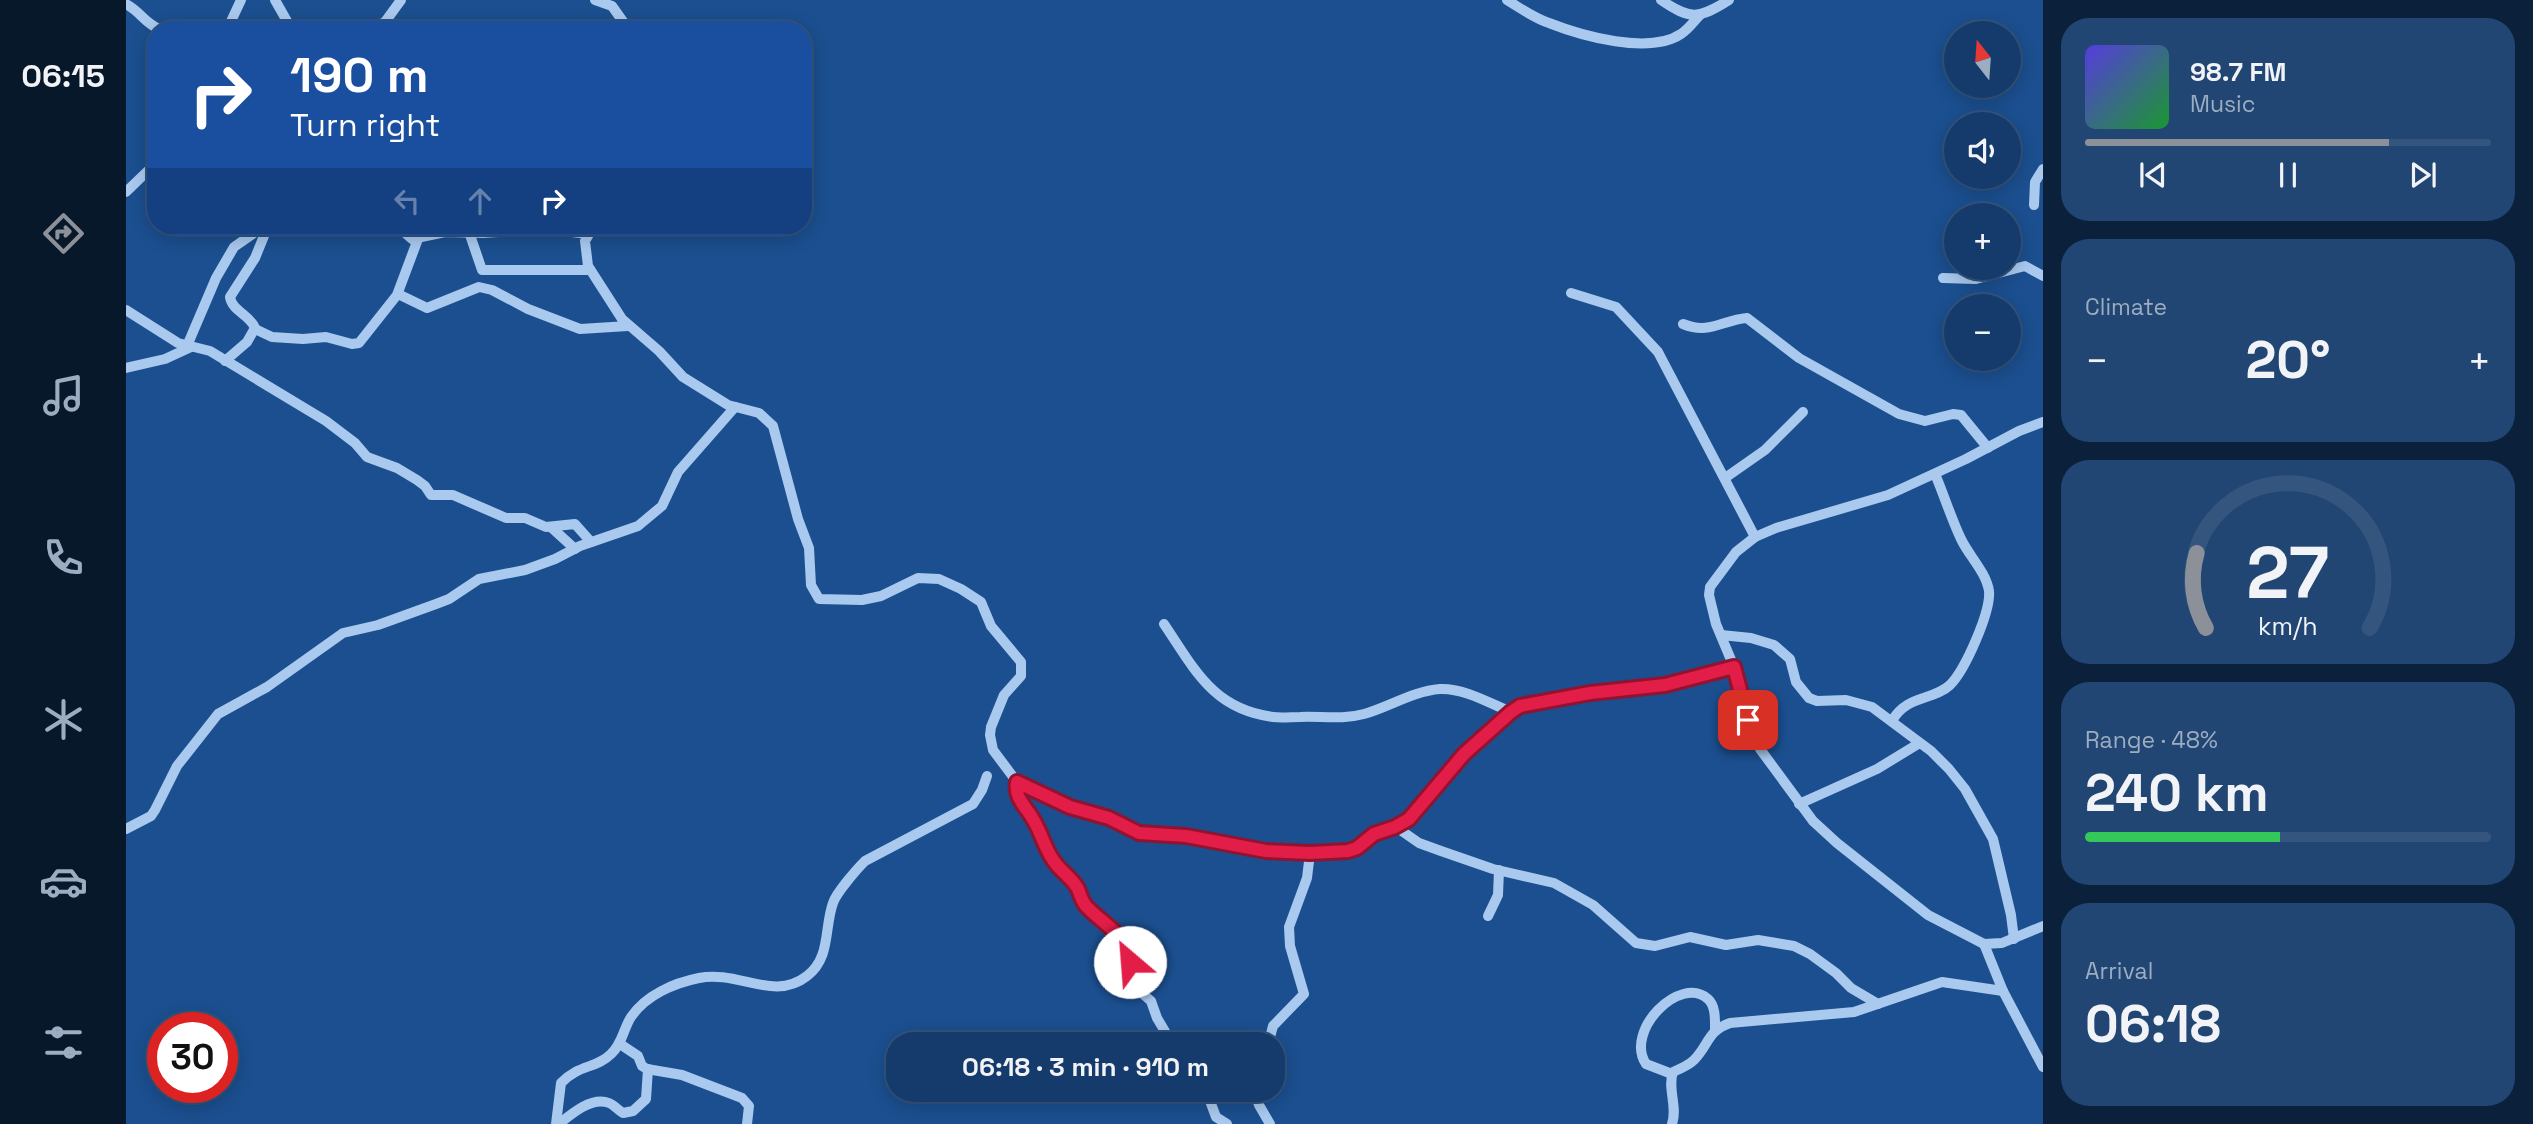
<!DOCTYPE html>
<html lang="en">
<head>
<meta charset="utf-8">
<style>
	:root { --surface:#143b6b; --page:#214673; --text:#f1f3f6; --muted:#9dadc1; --line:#33557e; --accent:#8c9099 }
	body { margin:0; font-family:"Space Grotesk",sans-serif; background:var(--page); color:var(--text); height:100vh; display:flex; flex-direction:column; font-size:26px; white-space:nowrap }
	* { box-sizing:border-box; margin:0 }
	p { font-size:23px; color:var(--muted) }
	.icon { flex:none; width:38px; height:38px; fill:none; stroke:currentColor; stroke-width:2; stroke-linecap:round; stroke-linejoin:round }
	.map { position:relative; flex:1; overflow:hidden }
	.drawer { display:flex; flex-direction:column; gap:18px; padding:18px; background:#0b203b; width:490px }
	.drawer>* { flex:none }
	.guide { position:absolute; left:21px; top:21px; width:665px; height:214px; border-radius:28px; box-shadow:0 4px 18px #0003,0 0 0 2px var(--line); background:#1a4fa0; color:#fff; overflow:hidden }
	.needle { width:46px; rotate:343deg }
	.controls { position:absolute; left:1818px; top:21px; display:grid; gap:14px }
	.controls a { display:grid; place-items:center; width:77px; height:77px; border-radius:50%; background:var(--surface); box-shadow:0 4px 18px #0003,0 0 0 2px var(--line); font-size:35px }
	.speed { position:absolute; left:21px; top:1012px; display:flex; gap:14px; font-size:35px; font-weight:700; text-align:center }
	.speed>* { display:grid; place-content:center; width:91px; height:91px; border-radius:50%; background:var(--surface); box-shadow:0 4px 18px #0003,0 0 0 2px var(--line); line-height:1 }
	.speed .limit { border:10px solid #d22; background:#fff; color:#111 }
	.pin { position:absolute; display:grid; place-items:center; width:60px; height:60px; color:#fff; margin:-30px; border-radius:14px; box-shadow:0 4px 10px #0006 }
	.me { position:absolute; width:77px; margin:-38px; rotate:333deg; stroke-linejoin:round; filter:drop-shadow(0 0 5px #0008) }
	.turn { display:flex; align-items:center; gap:24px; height:147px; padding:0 28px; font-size:32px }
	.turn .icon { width:91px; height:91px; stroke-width:2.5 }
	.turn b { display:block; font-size:49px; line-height:60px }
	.lanes { display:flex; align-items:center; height:66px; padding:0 28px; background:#0003; justify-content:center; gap:35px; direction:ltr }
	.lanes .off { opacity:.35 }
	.big { font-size:52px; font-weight:600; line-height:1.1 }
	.drawer .card { flex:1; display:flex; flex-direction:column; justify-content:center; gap:10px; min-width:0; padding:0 24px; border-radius:28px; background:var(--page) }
	.drawer .dial { align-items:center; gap:0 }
	.dial svg { height:182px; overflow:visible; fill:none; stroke:var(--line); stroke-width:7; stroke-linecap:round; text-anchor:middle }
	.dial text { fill:var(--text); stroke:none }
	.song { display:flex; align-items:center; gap:21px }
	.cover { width:84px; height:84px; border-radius:10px; background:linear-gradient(135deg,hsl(250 70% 55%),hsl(130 70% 35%)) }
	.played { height:7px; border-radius:4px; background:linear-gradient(90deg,var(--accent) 75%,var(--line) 75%) }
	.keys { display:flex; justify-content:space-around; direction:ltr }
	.heat { display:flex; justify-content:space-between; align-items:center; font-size:38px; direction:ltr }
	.charge { height:10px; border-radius:5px; background:linear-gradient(90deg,#34c759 48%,var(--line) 0) }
	.trip { position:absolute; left:760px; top:1032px; width:399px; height:70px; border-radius:28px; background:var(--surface); box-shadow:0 4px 18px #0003,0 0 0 2px var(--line); font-weight:600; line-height:70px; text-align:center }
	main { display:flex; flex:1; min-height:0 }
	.menu { display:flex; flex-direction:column; width:126px; justify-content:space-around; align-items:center; background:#08182b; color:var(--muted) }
	.menu .icon { width:49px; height:49px }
	.menu .on { color:var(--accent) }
	.menu b { font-size:32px; color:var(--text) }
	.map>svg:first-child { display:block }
</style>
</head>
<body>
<main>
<nav class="menu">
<b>06:15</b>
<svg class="icon on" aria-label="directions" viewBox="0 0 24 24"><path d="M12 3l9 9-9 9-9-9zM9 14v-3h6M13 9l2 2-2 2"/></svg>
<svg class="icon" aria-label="music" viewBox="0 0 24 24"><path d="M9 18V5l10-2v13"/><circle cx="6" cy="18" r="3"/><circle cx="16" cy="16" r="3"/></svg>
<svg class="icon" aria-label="phone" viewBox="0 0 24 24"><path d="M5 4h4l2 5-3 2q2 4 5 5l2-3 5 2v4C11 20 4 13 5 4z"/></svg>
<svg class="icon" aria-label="climate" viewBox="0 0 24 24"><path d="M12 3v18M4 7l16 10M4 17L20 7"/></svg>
<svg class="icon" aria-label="car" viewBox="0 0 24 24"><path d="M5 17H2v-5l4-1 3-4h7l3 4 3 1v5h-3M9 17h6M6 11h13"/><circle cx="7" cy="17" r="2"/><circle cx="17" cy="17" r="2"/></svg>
<svg class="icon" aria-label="filters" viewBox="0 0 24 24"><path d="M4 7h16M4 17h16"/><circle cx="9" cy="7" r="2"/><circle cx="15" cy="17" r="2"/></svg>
</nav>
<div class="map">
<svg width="1917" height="1124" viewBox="0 0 1917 1124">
	<rect width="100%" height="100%" fill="#1b4f8f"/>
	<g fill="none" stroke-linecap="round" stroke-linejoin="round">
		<g stroke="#a9c9ee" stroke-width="10">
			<path d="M149 0 166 30"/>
			<path d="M469 0 486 6 503 30"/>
			<path d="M1381 0C1394 8 1408 18 1423 23 1456 36 1523 55 1555 34 1563 29 1568 21 1574 15"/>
			<path d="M1535 0C1564 20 1573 19 1603 0"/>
			<path d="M0 4C15 12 18 23 35 30"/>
			<path d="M101 30 115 0"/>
			<path d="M243 30 259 22 275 0"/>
			<path d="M0 192 30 163"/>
			<path d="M1908 205 1909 182 1917 169"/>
			<path d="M271 226 286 239 319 232 357 233 422 229 462 234"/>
			<path d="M468 226 459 241 462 266 496 319 533 351 557 377 602 405 633 413 647 426 672 519 683 548 685 585 693 599 736 600 755 596 792 578 813 579 835 589 855 602 865 626 895 662V676L878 695 865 727 864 735 867 750 891 782 944 807 983 818 1013 833 1060 836 1141 851 1184 853 1222 851 1231 848 1248 834 1270 827 1290 813 1303 793 1338 754 1385 712 1394 706 1464 693 1525 688 1608 667"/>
			<path d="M343 232 356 270H464"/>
			<path d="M1817 278 1850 279 1899 266 1917 276"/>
			<path d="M1445 293 1490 307 1532 352 1629 537"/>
			<path d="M272 294 301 308 353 287 366 290 402 309 454 329 502 326"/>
			<path d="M0 310 52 343 84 351 200 421 229 443 241 457 271 468 291 480 299 486 305 495H327L380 518H399L420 527 449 524 465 542"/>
			<path d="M1557 324C1584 335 1596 320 1621 318L1673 358 1773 414 1799 421 1827 414 1835 415 1862 448"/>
			<path d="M129 329 146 337 177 339 200 337 226 344 233 343 271 295 292 239"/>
			<path d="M61 346 90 278 108 247 138 226"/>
			<path d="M99 361 121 342 129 328C124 315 106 311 104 297L129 258 142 226"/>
			<path d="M0 368 39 359 65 347"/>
			<path d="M1917 422 1893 431 1840 459 1762 495 1650 528 1629 537 1610 552 1584 587 1583 595 1590 624 1608 667 1620 714 1634 749 1687 821 1711 843 1802 915 1858 944 1876 943 1917 926"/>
			<path d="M1599 478 1639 450 1677 412"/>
			<path d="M426 528 449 549"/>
			<path d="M1038 624C1069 670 1087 709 1147 717 1156 718 1165 717 1174 717 1195 716 1216 720 1238 714 1263 707 1287 691 1314 689 1338 688 1363 703 1385 712"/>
			<path d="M1595 635 1625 638 1648 645 1664 659 1670 682 1683 698 1691 701 1720 700 1746 707 1805 751 1823 769 1839 789 1867 839 1885 915 1888 939"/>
			<path d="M1766 721C1780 695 1807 701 1824 685 1839 670 1865 612 1863 591 1860 572 1843 556 1835 539 1825 518 1818 495 1809 474"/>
			<path d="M891 782 890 789 895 803 910 823 914 838 930 864 951 888 961 908 997 941 1005 957 996 976 1025 1001 1031 1018 1047 1045"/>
			<path d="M1673 804 1751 769 1792 744"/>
			<path d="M1270 827 1293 843 1315 851 1367 869 1428 883 1467 905 1510 943 1529 946 1564 937 1600 945 1632 940 1668 946 1684 954 1710 973 1725 988 1752 1004"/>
			<path d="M0 829 25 816 29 810 51 766 92 714 141 687 217 633 252 625 310 604 323 599 353 579 399 570 429 559 454 546 512 526 536 506 552 472 609 407"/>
			<path d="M1362 916 1372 895 1373 870"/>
			<path d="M1858 944 1877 991 1917 1067"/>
			<path d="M494 1044 512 1056 516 1066 521 1069 556 1075 616 1098 623 1106 621 1124"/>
			<path d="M1142 1045 1147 1026 1178 994 1164 946 1163 927 1181 878 1184 853"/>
			<path d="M1546 1074 1520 1064C1498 1031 1554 974 1582 999 1590 1006 1589 1021 1589 1031"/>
			<path d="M1080 1090 1090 1117 1101 1124"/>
			<path d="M1128 1090 1133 1105 1144 1124"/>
			<path d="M430 1124 435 1083C453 1064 470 1069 485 1054 496 1044 497 1030 505 1017 520 995 548 983 573 978 612 970 648 1002 681 976 705 958 698 928 707 903 710 893 731 869 739 861L847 804 856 790 861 776"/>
			<path d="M433 1124C445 1114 466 1096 483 1103 488 1105 492 1110 497 1113L507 1111 520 1099 522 1069"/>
			<path d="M1546 1124C1552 1107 1541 1088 1547 1072 1554 1069 1563 1065 1568 1060 1583 1045 1581 1031 1604 1023L1728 1012 1816 982 1877 991"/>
		</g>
	</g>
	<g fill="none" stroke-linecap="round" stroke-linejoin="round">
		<g stroke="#92132f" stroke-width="18">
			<path id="route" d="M1004 962C1006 939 976 923 962 908 956 903 955 896 952 889 947 879 937 873 930 864 919 851 916 834 908 821 901 807 888 799 891 782L944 807 983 818 1013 833 1060 836 1140 851 1184 853 1222 851 1231 848 1248 834 1269 827 1283 819 1338 754 1385 712 1394 706 1464 693 1539 685 1608 667 1622 720"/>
		</g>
		<use href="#route" stroke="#e11d48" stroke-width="12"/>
	</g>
</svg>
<div class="controls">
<a><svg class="needle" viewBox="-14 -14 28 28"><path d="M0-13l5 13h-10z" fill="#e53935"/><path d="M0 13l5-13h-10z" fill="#9dadc1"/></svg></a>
<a><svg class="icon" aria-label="sound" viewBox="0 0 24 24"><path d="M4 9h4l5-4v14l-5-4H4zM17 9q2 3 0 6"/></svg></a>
<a>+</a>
<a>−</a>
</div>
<div class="speed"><div class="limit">30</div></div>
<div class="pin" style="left:1622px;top:720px;background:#d93025"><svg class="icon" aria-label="arrive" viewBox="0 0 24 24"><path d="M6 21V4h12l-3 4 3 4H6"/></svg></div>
<svg class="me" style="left:1004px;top:962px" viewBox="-20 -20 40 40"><circle r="19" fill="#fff"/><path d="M0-13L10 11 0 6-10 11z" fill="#e11d48"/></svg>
<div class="trip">06:18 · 3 min · 910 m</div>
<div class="guide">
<div class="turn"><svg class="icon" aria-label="right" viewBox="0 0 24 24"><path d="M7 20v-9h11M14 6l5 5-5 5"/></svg><div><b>190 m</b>Turn right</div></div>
<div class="lanes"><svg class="icon off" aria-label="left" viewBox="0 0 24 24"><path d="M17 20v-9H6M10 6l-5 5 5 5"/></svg><svg class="icon off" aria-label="ahead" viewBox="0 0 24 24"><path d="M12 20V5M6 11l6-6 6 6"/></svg><svg class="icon" aria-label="right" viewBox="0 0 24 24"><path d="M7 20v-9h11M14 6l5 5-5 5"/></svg></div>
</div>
</div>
<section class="drawer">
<div class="card">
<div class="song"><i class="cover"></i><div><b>98.7 FM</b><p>Music</p></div></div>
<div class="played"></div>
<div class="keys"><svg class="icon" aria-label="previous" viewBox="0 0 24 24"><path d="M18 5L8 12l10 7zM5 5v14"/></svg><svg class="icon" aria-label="pause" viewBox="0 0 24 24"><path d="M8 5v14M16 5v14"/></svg><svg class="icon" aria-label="next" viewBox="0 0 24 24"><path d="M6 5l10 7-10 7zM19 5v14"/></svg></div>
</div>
<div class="card"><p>Climate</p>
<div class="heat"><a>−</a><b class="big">20°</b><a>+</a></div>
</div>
<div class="card dial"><svg viewBox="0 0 100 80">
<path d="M14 69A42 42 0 1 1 86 69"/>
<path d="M14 69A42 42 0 0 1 10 36" stroke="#8c9099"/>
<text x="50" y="56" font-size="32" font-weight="700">27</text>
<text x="50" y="72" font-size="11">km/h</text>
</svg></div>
<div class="card"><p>Range · 48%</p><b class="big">240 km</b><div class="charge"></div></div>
<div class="card"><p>Arrival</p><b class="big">06:18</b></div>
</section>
</main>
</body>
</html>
